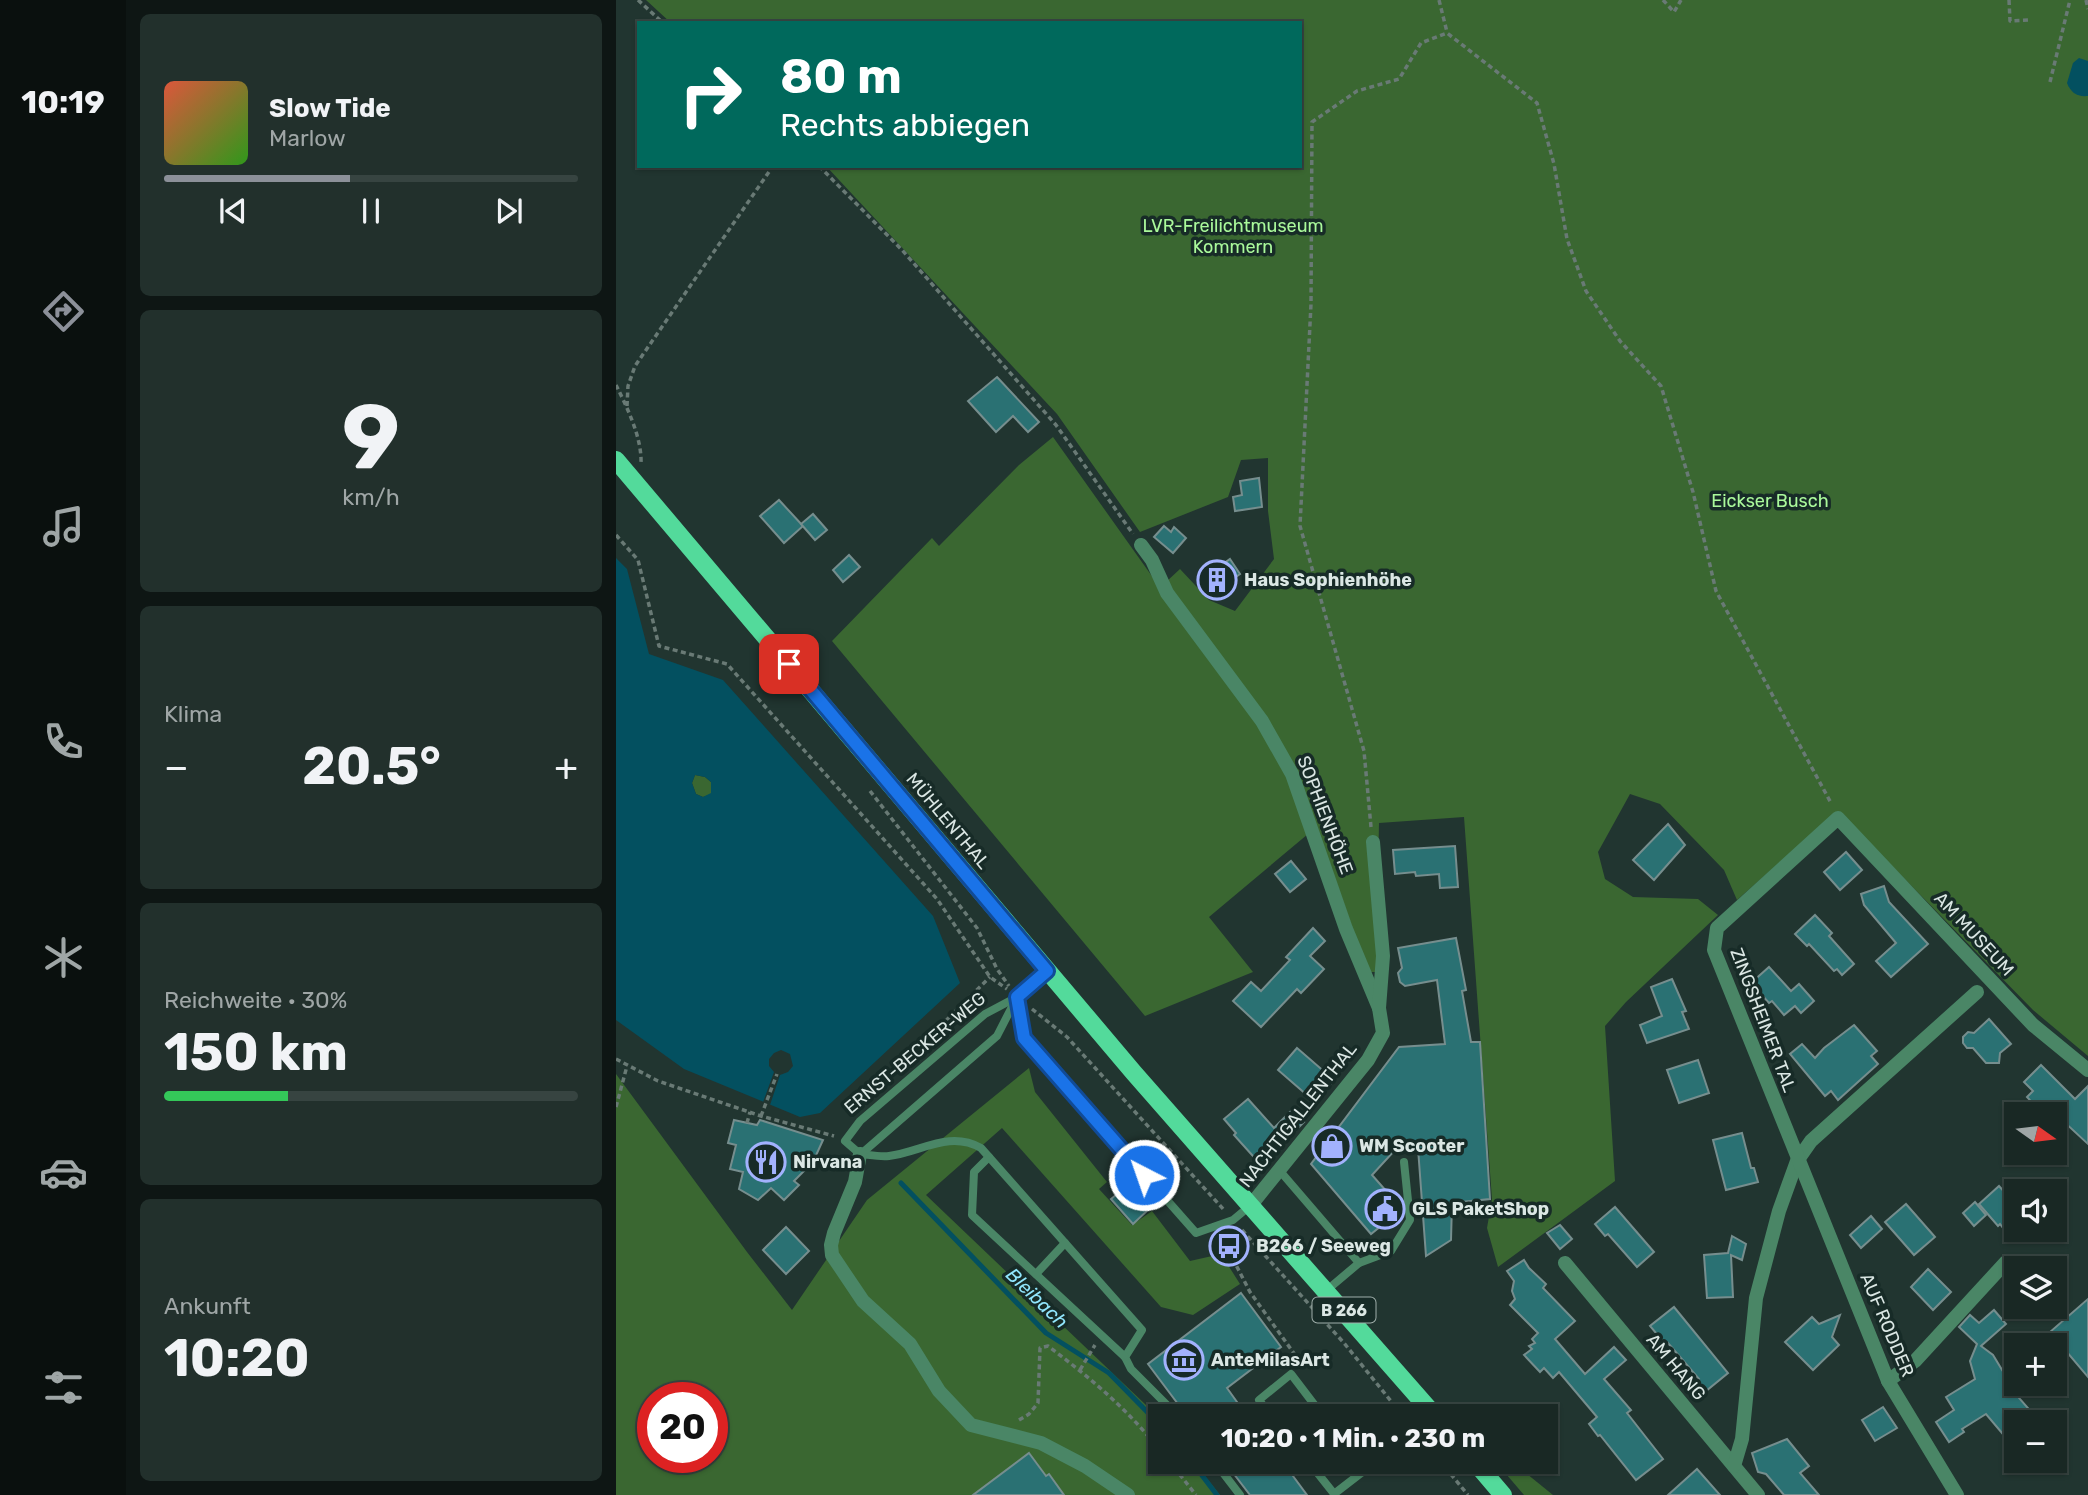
<!DOCTYPE html>
<html lang="de">
<head>
<meta charset="utf-8">
<style>
	:root { --surface:#192824; --page:#22302c; --text:#f1f3f6; --muted:#9fa6a6; --line:#374441; --accent:#8c9099 }
	body { margin:0; font-family:Rubik,sans-serif; background:var(--page); color:var(--text); height:100vh; display:flex; flex-direction:column; font-size:26px; white-space:nowrap }
	* { box-sizing:border-box; margin:0 }
	p { font-size:23px; color:var(--muted) }
	.icon { flex:none; width:38px; height:38px; fill:none; stroke:currentColor; stroke-width:2; stroke-linecap:round; stroke-linejoin:round }
	.map { position:relative; flex:1; overflow:hidden }
	.side { display:flex; flex-direction:column; gap:14px; padding:14px; background:#0e1614; width:490px }
	.side>* { flex:none }
	.top-card { position:absolute; left:21px; top:21px; width:665px; height:147px; border-radius:0px; box-shadow:0 2px 5px #0004,0 0 0 2px var(--line); background:#00695c; color:#fff; overflow:hidden }
	.needle { width:46px; rotate:104deg }
	.tools { position:absolute; left:1388px; top:1102px; display:grid; gap:14px }
	.tools a { display:grid; place-items:center; width:63px; height:63px; border-radius:0px; background:var(--surface); box-shadow:0 2px 5px #0004,0 0 0 2px var(--line); font-size:35px }
	.speed { position:absolute; left:21px; top:1382px; display:flex; gap:14px; font-size:35px; font-weight:700; text-align:center }
	.speed>* { display:grid; place-content:center; width:91px; height:91px; border-radius:50%; background:var(--surface); box-shadow:0 2px 5px #0004,0 0 0 2px var(--line); line-height:1 }
	.speed .limit { border:10px solid #d22; background:#fff; color:#111 }
	.pin { position:absolute; display:grid; place-items:center; width:60px; height:60px; color:#fff; margin:-30px; border-radius:14px; box-shadow:0 4px 10px #0006 }
	.me { position:absolute; width:77px; margin:-38px; rotate:319deg; stroke-linejoin:round; filter:drop-shadow(0 0 5px #0008) }
	.turn { display:flex; align-items:center; gap:24px; height:147px; padding:0 28px; font-size:32px }
	.turn .icon { width:91px; height:91px; stroke-width:2.5 }
	.turn b { display:block; font-size:49px; line-height:60px }
	.big { font-size:52px; font-weight:700; line-height:1.1 }
	.side .tile { flex:1; display:flex; flex-direction:column; justify-content:center; gap:10px; min-width:0; padding:0 24px; border-radius:10px; background:var(--page) }
	.side .dial { align-items:center; gap:0 }
	.dial b { font-size:91px; line-height:1 }
	.song { display:flex; align-items:center; gap:21px }
	.cover { width:84px; height:84px; border-radius:10px; background:linear-gradient(135deg,hsl(10 70% 55%),hsl(110 70% 35%)) }
	.played { height:7px; border-radius:4px; background:linear-gradient(90deg,var(--accent) 45%,var(--line) 45%) }
	.keys { display:flex; justify-content:space-around; direction:ltr }
	.heat { display:flex; justify-content:space-between; align-items:center; font-size:38px; direction:ltr }
	.charge { height:10px; border-radius:5px; background:linear-gradient(90deg,#34c759 30%,var(--line) 0) }
	.trip { position:absolute; left:532px; top:1404px; width:410px; height:70px; border-radius:0px; background:var(--surface); box-shadow:0 2px 5px #0004,0 0 0 2px var(--line); font-weight:700; line-height:70px; text-align:center }
	main { display:flex; flex:1; min-height:0 }
	.menu { display:flex; flex-direction:column; width:126px; justify-content:space-around; align-items:center; background:#0a100e; color:var(--muted) }
	.menu .icon { width:49px; height:49px }
	.menu .current { color:var(--accent) }
	.menu b { font-size:32px; color:var(--text) }
	.map>svg:first-child { display:block }
</style>
</head>
<body>
<main>
<nav class="menu">
<b>10:19</b>
<svg class="icon current" aria-label="directions" viewBox="0 0 24 24"><path d="M12 3l9 9-9 9-9-9zM9 14v-3h6M13 9l2 2-2 2"/></svg>
<svg class="icon" aria-label="music" viewBox="0 0 24 24"><path d="M9 18V5l10-2v13"/><circle cx="6" cy="18" r="3"/><circle cx="16" cy="16" r="3"/></svg>
<svg class="icon" aria-label="phone" viewBox="0 0 24 24"><path d="M5 4h4l2 5-3 2q2 4 5 5l2-3 5 2v4C11 20 4 13 5 4z"/></svg>
<svg class="icon" aria-label="climate" viewBox="0 0 24 24"><path d="M12 3v18M4 7l16 10M4 17L20 7"/></svg>
<svg class="icon" aria-label="car" viewBox="0 0 24 24"><path d="M5 17H2v-5l4-1 3-4h7l3 4 3 1v5h-3M9 17h6M6 11h13"/><circle cx="7" cy="17" r="2"/><circle cx="17" cy="17" r="2"/></svg>
<svg class="icon" aria-label="filters" viewBox="0 0 24 24"><path d="M4 7h16M4 17h16"/><circle cx="9" cy="7" r="2"/><circle cx="15" cy="17" r="2"/></svg>
</nav>
<section class="side">
<div class="tile">
<div class="song"><i class="cover"></i><div><b>Slow Tide</b><p>Marlow</p></div></div>
<div class="played"></div>
<div class="keys"><svg class="icon" aria-label="previous" viewBox="0 0 24 24"><path d="M18 5L8 12l10 7zM5 5v14"/></svg><svg class="icon" aria-label="pause" viewBox="0 0 24 24"><path d="M8 5v14M16 5v14"/></svg><svg class="icon" aria-label="next" viewBox="0 0 24 24"><path d="M6 5l10 7-10 7zM19 5v14"/></svg></div>
</div>
<div class="tile dial"><b>9</b><p>km/h</p></div>
<div class="tile"><p>Klima</p>
<div class="heat"><a>−</a><b class="big">20.5°</b><a>+</a></div>
</div>
<div class="tile"><p>Reichweite · 30%</p><b class="big">150 km</b><div class="charge"></div></div>
<div class="tile"><p>Ankunft</p><b class="big">10:20</b></div>
</section>
<div class="map">
<svg width="1472" height="1495" viewBox="0 0 1472 1495">
	<rect width="100%" height="100%" fill="#213530"/>
	<g fill="#3a6731" fill-rule="evenodd">
		<path d="M30 0H1472V1056L1417 1010 1227 816H1216L1121 900 1108 870 1044 804 1014 794 982 852 989 879 1017 897 1082 899 1102 915 1010 1002 989 1026 999 1181 882 1267 871 1228 876 1199 848 817 763 823 760 972H752L691 799 550 582 564 569 593 600 619 611 658 559 652 511V458L625 460 612 497 524 532 441 414 210 166H684V23H55Z"/>
		<path d="M437 437 641 724 671 772 692 834 593 917 637 972 529 1016 216 641 316 538 323 546 403 465Z"/>
		<path d="M79 775 89 777 95 782V794L87 797 80 794 76 783Z"/>
		<path d="M413 1068 419 1092 491 1182 483 1189 516 1225 536 1211 574 1261 605 1254 624 1284 577 1315 545 1307 386 1128 310 1195 530 1405 544 1422V1461H577L604 1495H0V1074L131 1252 176 1310 251 1200ZM37 1398H96V1458H37Z"/>
		<path d="M879 1461H895L937 1495H908Z"/>
	</g>
	<g fill="#035060" fill-rule="evenodd">
		<path d="M1463 58 1472 61V96C1461 97 1455 93 1451 83L1457 63Z"/>
		<path d="M0 558 11 569 33 654 107 680 317 916 344 983 204 1113 184 1117 68 1069 0 1020ZM79 775 89 777 95 782V793L87 797 80 794 76 783Z"/>
	</g>
	<path fill="#213530" d="M165 1050 174 1054 177 1066 172 1072 164 1075 153 1108 146 1105 158 1072 153 1066V1059L158 1053Z"/>
	<g fill="none" stroke-linecap="round" stroke-linejoin="round">
		<g stroke="#035060" stroke-width="5">
			<path d="M285 1183 430 1333 493 1373 544 1425"/>
			<path d="M575 1461 601 1495"/>
		</g>
	</g>
	<g fill="#2a7173" stroke="#768e8e" stroke-width="2">
		<path d="M381 377 423 422 412 432 397 416 380 432 352 401Z"/>
		<path d="M643 478 646 507 619 511 617 497 626 495 624 481Z"/>
		<path d="M163 500 187 526 168 543 144 516Z"/>
		<path d="M197 514 211 530 199 540 185 524Z"/>
		<path d="M548 526 555 532 558 527 570 538 557 553 538 537Z"/>
		<path d="M233 555 244 567 227 582 217 570Z"/>
		<path d="M614 559 624 574 593 596 583 581Z"/>
		<path d="M1052 824 1069 845 1038 880 1017 860Z"/>
		<path d="M839 846 842 887 824 888 823 874 800 876 799 872 779 874 777 850Z"/>
		<path d="M1230 852 1246 870 1224 890 1208 872Z"/>
		<path d="M675 861 690 879 674 892 659 874Z"/>
		<path d="M1268 886 1273 902 1312 944 1275 977 1260 961 1280 943 1248 905 1245 894Z"/>
		<path d="M1199 915 1216 933 1213 936 1238 964 1226 975 1221 969 1218 971 1193 944 1191 946 1179 934Z"/>
		<path d="M697 928 709 941 694 956 708 969 685 993 681 989 645 1027 617 1001 635 982 645 991 674 960 670 957Z"/>
		<path d="M840 938 850 990 846 991 855 1042H864L874 1199 836 1203 835 1240 810 1256 802 1148 779 1150 756 1175 786 1209 755 1234 695 1164 783 1047 829 1044 821 980 789 986 784 982 782 973 786 968 782 948Z"/>
		<path d="M1153 967 1175 991 1183 984 1198 1001 1185 1013 1179 1006 1168 1015 1156 1001 1153 1003 1135 983Z"/>
		<path d="M1056 979 1070 1011 1066 1012 1073 1029 1031 1043 1024 1025 1046 1016 1035 987Z"/>
		<path d="M1373 1019 1395 1044 1384 1053 1383 1063H1370L1357 1048H1351L1347 1043V1037L1352 1032 1358 1033Z"/>
		<path d="M1238 1025 1261 1051 1255 1056 1262 1064 1222 1100 1215 1091 1209 1096 1174 1054 1186 1044 1199 1058 1208 1048Z"/>
		<path d="M681 1048 718 1080 699 1102 662 1070Z"/>
		<path d="M1082 1060 1093 1093 1063 1103 1051 1070Z"/>
		<path d="M1425 1065 1459 1099 1472 1086V1144L1432 1107 1426 1113 1411 1097 1417 1091 1408 1082Z"/>
		<path d="M632 1099 658 1128 676 1110 688 1122 645 1165 618 1135 620 1133 608 1119Z"/>
		<path d="M118 1120 141 1125 144 1120 207 1140 197 1162 178 1181 183 1185 168 1200 155 1188 142 1200 123 1189 127 1172 114 1169 120 1145 112 1143Z"/>
		<path d="M1126 1133 1135 1168H1138L1142 1182 1110 1190 1097 1140Z"/>
		<path d="M1383 1186 1400 1205V1216L1387 1228 1384 1224 1382 1226 1363 1204Z"/>
		<path d="M506 1190 515 1200 521 1195 533 1209 517 1224 495 1199Z"/>
		<path d="M1359 1202 1370 1215 1358 1226 1347 1213Z"/>
		<path d="M1290 1204 1319 1237 1298 1255 1269 1222Z"/>
		<path d="M999 1207 1038 1252 1021 1267 992 1234 989 1236 979 1224Z"/>
		<path d="M1255 1216 1266 1229 1245 1248 1234 1235Z"/>
		<path d="M944 1225 956 1239 944 1249 931 1233Z"/>
		<path d="M170 1227 193 1251 170 1274 147 1250Z"/>
		<path d="M1116 1236 1130 1244 1126 1260 1115 1255 1117 1297 1091 1298 1088 1255 1112 1253Z"/>
		<path d="M908 1260 913 1268 930 1284 927 1288 959 1321 939 1339 969 1374 998 1347 1010 1360 988 1379 1015 1410 1011 1413 1047 1459 1020 1480 984 1435 982 1436 973 1424 981 1417 943 1372 937 1378 928 1368 924 1372 908 1355 916 1349 913 1346 919 1343 916 1339 922 1333 894 1305 899 1299 896 1291 898 1281 891 1271Z"/>
		<path d="M1312 1269 1335 1292 1317 1310 1295 1287Z"/>
		<path d="M625 1293 665 1347 611 1388 631 1416H571L532 1364Z"/>
		<path d="M1472 1299V1377L1434 1332Z"/>
		<path d="M1058 1307 1112 1373 1090 1391 1082 1381 1083 1379 1052 1343 1050 1345 1034 1326Z"/>
		<path d="M1378 1310 1390 1324 1365 1346 1377 1355 1403 1398 1425 1423 1399 1422 1386 1433 1370 1414 1346 1429 1348 1432 1333 1442 1320 1422 1338 1410 1330 1397 1359 1379 1354 1361 1361 1344 1343 1327 1354 1315 1363 1323Z"/>
		<path d="M1224 1315 1216 1337 1223 1345 1197 1370 1169 1342 1196 1317 1203 1324Z"/>
		<path d="M1267 1407 1281 1428 1259 1441 1246 1420Z"/>
		<path d="M1171 1439 1193 1466 1184 1473 1203 1495H1168L1150 1474 1142 1472 1136 1453Z"/>
		<path d="M413 1453 430 1476 433 1474 448 1495H357Z"/>
		<path d="M608 1461H679L677 1476 691 1495H634Z"/>
		<path d="M1081 1469 1104 1495H1052Z"/>
	</g>
	<g fill="none" stroke-linecap="round" stroke-linejoin="round">
		<g stroke="#697a75" stroke-width="3.5" stroke-dasharray="5 3.5" stroke-linecap="butt">
			<path d="M22 0 47 23"/>
			<path d="M823 0 831 32"/>
			<path d="M1047 0 1058 12 1065 0"/>
			<path d="M1393 0 1394 21 1414 20"/>
			<path d="M1470 0 1472 9"/>
			<path d="M1434 82 1454 0"/>
			<path d="M203 166 286 250 440 425 517 534"/>
			<path d="M0 385C11 407 26 438 25 463"/>
			<path d="M11 406 12 386 19 366 157 166"/>
			<path d="M0 535 22 560 43 646 111 664 321 899 374 977 391 989"/>
			<path d="M254 791 361 928 381 969 393 986"/>
			<path d="M755 827 748 751 684 526 695 304 696 122 741 91 783 79 805 43 831 33 921 103 938 164 951 239 970 291 1004 341 1045 386 1077 492 1100 591 1215 803"/>
			<path d="M416 1009 451 1037 609 1211"/>
			<path d="M0 1059 42 1081 145 1116 218 1136"/>
			<path d="M276 1074 374 977"/>
			<path d="M0 1107 11 1066"/>
			<path d="M145 1116 161 1074"/>
			<path d="M131 1123 134 1112"/>
			<path d="M626 1230 728 1343 787 1416"/>
			<path d="M605 1236 634 1292 682 1359 680 1363"/>
			<path d="M464 1370 479 1345"/>
			<path d="M403 1420 413 1414 422 1403 424 1348 432 1346C473 1377 513 1410 544 1451"/>
			<path d="M553 1461 580 1495"/>
			<path d="M824 1461 852 1495"/>
		</g>
		<g stroke="#4a8666" stroke-width="8">
			<path d="M401 997 408 1038 580 1233 617 1220 635 1205"/>
			<path d="M244 1154C254 1155 264 1157 273 1156 305 1152 333 1130 365 1148L526 1330 509 1357 515 1369 562 1416"/>
			<path d="M244 1154 229 1141 244 1121 369 1014 401 997 431 971"/>
			<path d="M245 1154 381 1036 401 997"/>
			<path d="M373 1157 358 1172 356 1215 509 1357"/>
			<path d="M664 1171 743 1263 775 1251 794 1220 788 1162"/>
			<path d="M420 1274 449 1243"/>
			<path d="M711 1290 743 1263"/>
			<path d="M655 1416 643 1400 675 1374 707 1416"/>
			<path d="M598 1461 624 1495"/>
			<path d="M692 1461 719 1495"/>
			<path d="M718 1494 749 1470 742 1461"/>
		</g>
		<g stroke="#4a8666" stroke-width="14">
			<path d="M525 545 536 560 551 593 646 721 676 774 730 929 763 1008"/>
			<path d="M244 1154 239 1182 218 1233 215 1245 216 1255 247 1301 294 1344 323 1391 355 1425 425 1443 469 1466 512 1495"/>
			<path d="M635 1205 752 1060 767 1033 763 1008 767 956 757 842"/>
			<path d="M949 1263 1142 1495"/>
			<path d="M1272 1381 1299 1361 1390 1262"/>
			<path d="M1118 1466 1126 1439 1140 1298 1163 1211 1181 1161 1195 1141 1361 992"/>
			<path d="M1341 1495 1272 1381 1098 950 1101 928 1222 818 1417 1025 1472 1070"/>
		</g>
		<g stroke="#53da9b" stroke-width="18">
			<path d="M0 460 518 1073 819 1416"/>
			<path d="M858 1461 887 1495"/>
		</g>
	</g>
	<g fill="none" stroke-linecap="round" stroke-linejoin="round">
		<g stroke="#114b97" stroke-width="18">
			<path id="route" d="M173 664 431 971 401 997 408 1038 528 1175"/>
		</g>
		<use href="#route" stroke="#1a73e8" stroke-width="12"/>
	</g>
	<defs>
		<g id="building-ring" transform="scale(2.0125)"><circle r="9.5" fill="#172b27" stroke="#a2b2fd" stroke-width="1.5"/><path d="M-4-6H4V6H1V3H-1V6H-4ZM-2.5-4.3h1.7v1.8h-1.7ZM.8-4.3h1.7v1.8H.8ZM-2.5-1h1.7V.8h-1.7ZM.8-1h1.7V.8H.8Z" fill="#a2b2fd"/></g>
		<g id="shop-ring" transform="scale(2.0125)"><circle r="9.5" fill="#172b27" stroke="#a2b2fd" stroke-width="1.5"/><path d="M-5-2.5h2.3a2.7 3.5 0 0 1 5.4 0H5L5.5 6h-11ZM-1.5-2.5h3a1.5 2.3 0 0 0-3 0Z" fill="#a2b2fd"/></g>
		<g id="restaurant-ring" transform="scale(2.0125)"><circle r="9.5" fill="#172b27" stroke="#a2b2fd" stroke-width="1.5"/><path d="M-5-6h1v4h1v-4h1v4h1v-4h1v5L-1.5 .5V6h-2V.5L-5-1ZM5-6V6H3V1.5H1.5Q1.5-4 5-6Z" fill="#a2b2fd"/></g>
		<g id="civic-ring" transform="scale(2.0125)"><circle r="9.5" fill="#172b27" stroke="#a2b2fd" stroke-width="1.5"/><path d="M-.6-6.5H3V-4.5H.6V-3L4-1V1h2V6H-6V1h2V-1L-.6-3ZM-1.2 2.5V6h2.4V2.5Z" fill="#a2b2fd"/></g>
		<g id="bus-ring" transform="scale(2.0125)"><circle r="9.5" fill="#172b27" stroke="#a2b2fd" stroke-width="1.5"/><path d="M-5-6H5V4H4V6H2V4H-2V6H-4V4H-5ZM-3.5-4V0h7V-4ZM-3.5 1.2v1.5H-2V1.2ZM2 1.2v1.5H3.5V1.2Z" fill="#a2b2fd"/></g>
		<g id="museum-ring" transform="scale(2.0125)"><circle r="9.5" fill="#172b27" stroke="#a2b2fd" stroke-width="1.5"/><path d="M0-6L6-3V-2H-6V-3ZM-5-1h2V3h-2ZM-1-1h2V3h-2ZM3-1h2V3H3ZM-6 4H6V6H-6Z" fill="#a2b2fd"/></g>
	</defs>
	<g fill-rule="evenodd">
		<use href="#building-ring" x="601" y="580"/>
		<use href="#shop-ring" x="716" y="1146"/>
		<use href="#restaurant-ring" x="150" y="1162"/>
		<use href="#civic-ring" x="769" y="1209"/>
		<use href="#bus-ring" x="613" y="1246"/>
		<use href="#museum-ring" x="568" y="1360"/>
	</g>
	<g text-anchor="middle" dominant-baseline="central" stroke-width="7" stroke-linejoin="round" paint-order="stroke">
		<rect fill="#172b27" stroke="#a0afab" stroke-width="2" x="696.5" y="1297.5" width="63" height="25" rx="5"/>
		<g font-size="16" font-weight="bold" fill="#dbe7e4">
			<text x="728" y="1310">B 266</text>
		</g>
		<g font-size="18" fill="#aaf99b" stroke="#172b27">
			<text x="617" y="226">LVR-Freilichtmuseum<tspan x="617" dy="21">Kommern</tspan></text>
			<text x="1154" y="501">Eickser Busch</text>
		</g>
		<g font-size="18" font-weight="bold" fill="#dbe7e4" stroke="#172b27" text-anchor="start">
			<text x="628" y="580">Haus Sophienhöhe</text>
			<text x="743" y="1146">WM Scooter</text>
			<text x="177" y="1162">Nirvana</text>
			<text x="796" y="1209">GLS PaketShop</text>
			<text x="640" y="1246">B266 / Seeweg</text>
			<text x="595" y="1360">AnteMilasArt</text>
		</g>
		<g font-size="18" fill="#dbe7e4" stroke="#172b27">
			<text transform="translate(709 815) rotate(69)">SOPHIENHÖHE</text>
			<text transform="translate(332 821) rotate(50)">MÜHLENTHAL</text>
			<text transform="translate(1358 934) rotate(47)">AM MUSEUM</text>
			<text transform="translate(1147 1020) rotate(69)">ZINGSHEIMER TAL</text>
			<text transform="translate(299 1053) rotate(-40)">ERNST-BECKER-WEG</text>
			<text transform="translate(682 1115) rotate(-52)">NACHTIGALLENTHAL</text>
			<text transform="translate(1271 1325) rotate(67)">AUF RODDER</text>
			<text transform="translate(1060 1367) rotate(50)">AM HANG</text>
		</g>
		<g font-size="19" font-style="italic" fill="#91e6fd" stroke="#172b27">
			<text transform="translate(421 1298) rotate(44)">Bleibach</text>
		</g>
	</g>
</svg>
<div class="tools">
<a><svg class="needle" viewBox="-14 -14 28 28"><path d="M0-13l5 13h-10z" fill="#e53935"/><path d="M0 13l5-13h-10z" fill="#9fa6a6"/></svg></a>
<a><svg class="icon" aria-label="sound" viewBox="0 0 24 24"><path d="M4 9h4l5-4v14l-5-4H4zM17 9q2 3 0 6"/></svg></a>
<a><svg class="icon" aria-label="layers" viewBox="0 0 24 24"><path d="M12 4l9 5-9 5-9-5zM3 14l9 5 9-5"/></svg></a>
<a>+</a>
<a>−</a>
</div>
<div class="speed"><div class="limit">20</div></div>
<div class="pin" style="left:173px;top:664px;background:#d93025"><svg class="icon" aria-label="arrive" viewBox="0 0 24 24"><path d="M6 21V4h12l-3 4 3 4H6"/></svg></div>
<svg class="me" style="left:528px;top:1175px" viewBox="-20 -20 40 40"><circle r="17" fill="#1a73e8" stroke="#fff" stroke-width="3"/><path d="M0-11L8 9 0 5-8 9z" fill="#fff"/></svg>
<div class="trip">10:20 · 1 Min. · 230 m</div>
<div class="top-card">
<div class="turn"><svg class="icon" aria-label="right" viewBox="0 0 24 24"><path d="M7 20v-9h11M14 6l5 5-5 5"/></svg><div><b>80 m</b>Rechts abbiegen</div></div>
</div>
</div>
</main>
</body>
</html>
